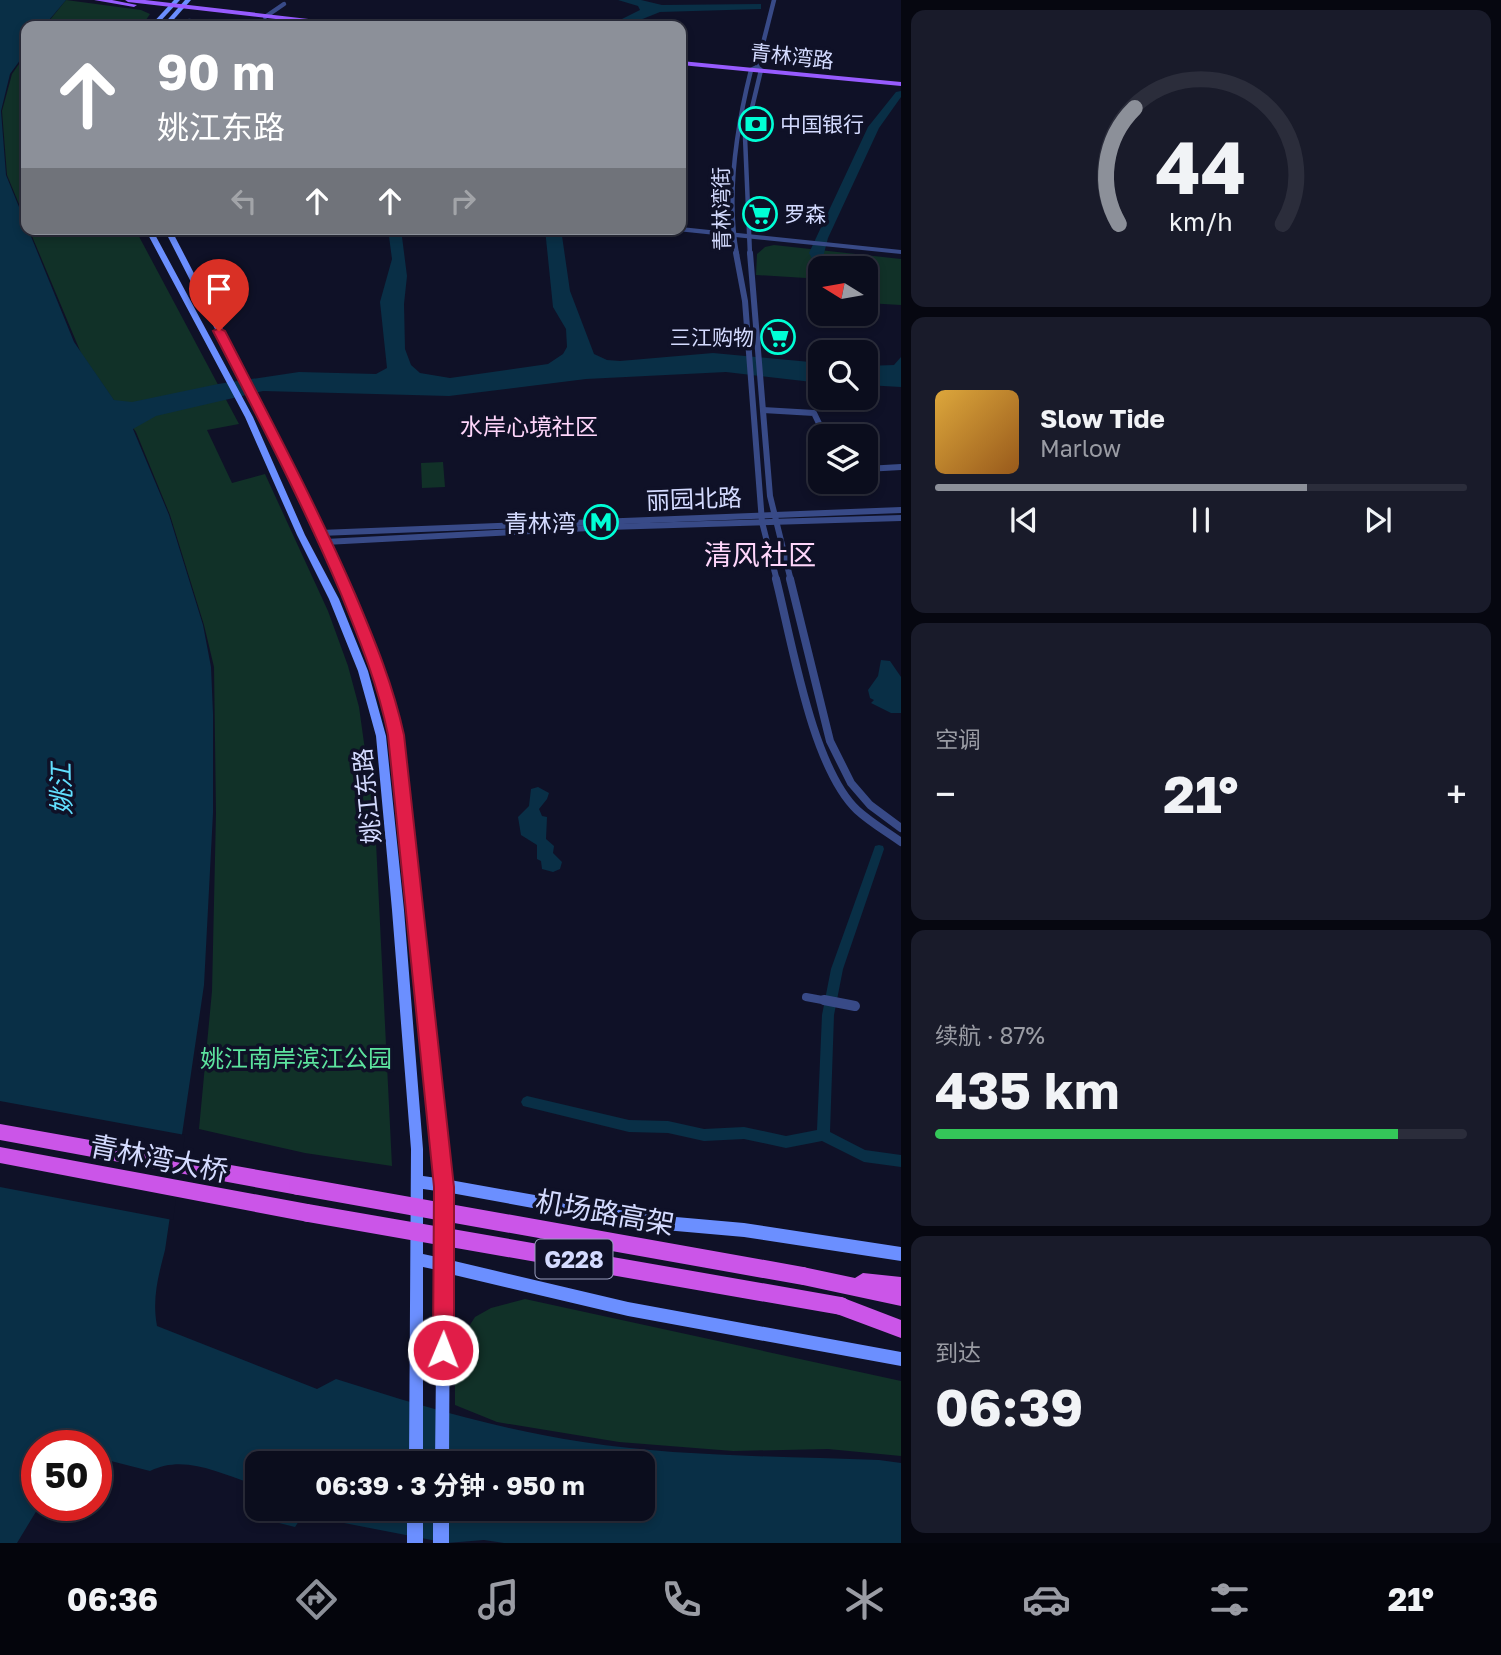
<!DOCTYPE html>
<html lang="zh">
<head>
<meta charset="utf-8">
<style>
	:root { --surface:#0b0d1d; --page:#191b2a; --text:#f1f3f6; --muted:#9a9ca4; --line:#2b2d3b; --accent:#8c9099 }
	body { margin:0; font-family:"Golos Text","Noto Sans SC",sans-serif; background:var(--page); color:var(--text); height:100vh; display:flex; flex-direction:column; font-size:26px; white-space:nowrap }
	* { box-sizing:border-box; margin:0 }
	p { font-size:23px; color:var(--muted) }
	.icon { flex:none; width:38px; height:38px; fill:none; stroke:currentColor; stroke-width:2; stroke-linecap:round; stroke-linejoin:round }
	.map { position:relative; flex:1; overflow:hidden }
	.drawer { display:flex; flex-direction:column; gap:10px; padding:10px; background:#060710; width:600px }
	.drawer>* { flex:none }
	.guide { position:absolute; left:21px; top:21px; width:665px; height:214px; border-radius:14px; box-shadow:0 4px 10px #0003,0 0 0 2px var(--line); background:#8c9099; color:#fff; overflow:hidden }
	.needle { width:46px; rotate:281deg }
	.controls { position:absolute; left:808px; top:256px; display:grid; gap:14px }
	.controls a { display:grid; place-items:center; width:70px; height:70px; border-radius:14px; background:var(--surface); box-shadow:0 4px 10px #0003,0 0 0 2px var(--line); font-size:35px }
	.speed { position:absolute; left:21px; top:1430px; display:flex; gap:14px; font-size:35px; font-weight:700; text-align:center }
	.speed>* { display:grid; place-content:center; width:91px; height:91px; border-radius:50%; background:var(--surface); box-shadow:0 4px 10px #0003,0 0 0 2px var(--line); line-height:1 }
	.speed .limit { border:10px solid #d22; background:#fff; color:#111 }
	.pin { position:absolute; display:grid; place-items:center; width:60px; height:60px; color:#fff; margin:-72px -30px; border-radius:50% 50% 50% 0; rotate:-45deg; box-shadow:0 0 7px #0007 }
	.pin .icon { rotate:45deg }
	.me { position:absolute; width:77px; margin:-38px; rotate:1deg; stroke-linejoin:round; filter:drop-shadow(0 0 5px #0008) }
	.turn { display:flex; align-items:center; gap:24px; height:147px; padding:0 21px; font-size:32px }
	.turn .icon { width:91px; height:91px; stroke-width:2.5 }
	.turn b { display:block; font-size:49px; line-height:60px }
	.lanes { display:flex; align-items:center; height:66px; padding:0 21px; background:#0003; justify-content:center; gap:35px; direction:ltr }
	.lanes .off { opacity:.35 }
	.big { font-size:52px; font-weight:700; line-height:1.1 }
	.drawer .widget { flex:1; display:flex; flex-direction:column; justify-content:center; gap:10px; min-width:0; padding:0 24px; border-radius:14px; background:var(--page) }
	.drawer .dial { align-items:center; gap:0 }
	.dial svg { height:182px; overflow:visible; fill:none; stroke:var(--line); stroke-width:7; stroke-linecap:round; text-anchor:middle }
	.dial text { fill:var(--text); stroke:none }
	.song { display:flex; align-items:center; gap:21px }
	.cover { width:84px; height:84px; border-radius:10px; background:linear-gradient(135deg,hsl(40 70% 55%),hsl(30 70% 35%)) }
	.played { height:7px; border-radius:4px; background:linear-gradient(90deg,var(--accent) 70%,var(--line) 70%) }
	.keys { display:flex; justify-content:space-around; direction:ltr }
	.heat { display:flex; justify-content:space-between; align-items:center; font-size:38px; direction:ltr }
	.charge { height:10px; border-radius:5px; background:linear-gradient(90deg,#34c759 87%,var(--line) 0) }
	.trip { position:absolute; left:245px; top:1451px; width:410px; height:70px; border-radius:14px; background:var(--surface); box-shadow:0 4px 10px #0003,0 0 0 2px var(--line); font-weight:700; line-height:70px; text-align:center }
	.tabs { display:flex; height:112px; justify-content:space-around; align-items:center; background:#04050c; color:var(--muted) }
	.tabs .icon { width:49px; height:49px }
	.tabs .active { color:var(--accent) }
	.tabs b { font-size:32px; color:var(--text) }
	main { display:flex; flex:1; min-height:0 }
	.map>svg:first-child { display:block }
</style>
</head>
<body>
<main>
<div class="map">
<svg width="901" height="1543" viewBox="0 0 901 1543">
	<rect width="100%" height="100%" fill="#0f1127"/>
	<g fill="#113128">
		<path d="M66 0 141 10 150 14 142 26H45Z"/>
		<path d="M26 54V221L7 175 2 111 12 74Z"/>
		<path d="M29 229H135L239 424 207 430 232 483 265 474 328 611 348 666 359 707 375 822 392 1166 305 1153 199 1129 212 991 216 813 214 667 204 625 170 515 136 432 81 353Z"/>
		<path d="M774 245 901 259V305L866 303V268H821V300H808L806 278 756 275 757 254 765 247Z"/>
		<path d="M443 462 445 487 422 488 421 463Z"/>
		<path d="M525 1299 901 1381V1456L828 1449 733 1451 619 1442 497 1422 455 1405V1348L475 1317 491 1308Z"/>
	</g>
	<g fill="#092f46">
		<path d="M0 0H66L44 26H26V52L10 74 1 111 6 175 74 342 114 400 132 402 218 384 299 372 376 374 387 368 380 302 392 259 388 229H401L407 276 404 304 405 349 411 365 420 373 450 378 548 364 563 354 567 347 566 329 553 307 545 229H561L570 291 594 354 607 360 620 361 713 353 821 363V383L726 372 586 379 449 396 263 391 156 416 133 429 169 515 203 625 211 667 213 714V813L204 985 165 1250C158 1277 152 1299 157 1326L317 1389 336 1379C417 1405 498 1429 583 1442 680 1457 781 1456 879 1460L901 1463V1543H504L484 1540 447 1543 308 1516 301 1518 295 1527 279 1523 282 1517 278 1509 642 1508V1463H257V1487L251 1483C218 1473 184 1454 150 1471L107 1460 96 1462V1446H37V1505H40L17 1543H0Z"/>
		<path d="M618 0H641L662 5 761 4V9L660 12 625 26H608L640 10 638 6Z"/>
		<path d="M901 91V97L879 128 828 238 823 257 830 268H821V275L809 253 868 127 896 92Z"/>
		<path d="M901 357V387L866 385V366L894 365Z"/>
		<path d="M881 660 890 661 901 677V713H891L871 703 874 700 870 698 868 690 878 676Z"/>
		<path d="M538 787 549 793 547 799 539 809 542 816 547 817 546 839 554 846 553 853 562 862 560 869 553 872 542 869 541 861 537 859V845L521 835 518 817 529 806 531 789Z"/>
	</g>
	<path fill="#0f1127" d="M0 1101 185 1135 173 1220 0 1187Z"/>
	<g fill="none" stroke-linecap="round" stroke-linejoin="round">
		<path fill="#092f46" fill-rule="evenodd" d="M879 845 883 846 884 849 843 969 834 1015 830 1132 865 1150 901 1155V1167L864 1162 822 1141 786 1148 744 1139 704 1141 668 1133 629 1132 523 1106 521 1102 523 1098 527 1096 629 1120 668 1121 704 1129 744 1127 786 1136 817 1130 822 1015 831 969 874 849 875 846Z"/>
		<g stroke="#384a87" stroke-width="4.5">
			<path d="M265 17 284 4"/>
			<path d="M189 21 227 26"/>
			<path d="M737 255C726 197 737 126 751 70L757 67"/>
			<path d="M750 255 745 137 761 70 757 67 774 0"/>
		</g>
		<g stroke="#384a87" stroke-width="6">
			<path d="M736 253 745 301 762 522 777 581"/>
			<path d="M750 253 770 496 791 581"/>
			<path d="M763 410 814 413 825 436"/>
			<path d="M866 469 901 467"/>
			<path d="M320 533 901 510"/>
			<path d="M325 542 608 527 901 518"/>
		</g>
		<g stroke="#384a87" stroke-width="8">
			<path d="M776 579C792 642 812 767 857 810 870 822 887 832 901 842"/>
			<path d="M790 579 830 741 851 783 870 805 901 828"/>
			<path d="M806 997 833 1002"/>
		</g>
		<path stroke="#384a87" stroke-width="10" d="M824 1000 855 1006"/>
		<g fill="#384a87" fill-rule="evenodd">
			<path d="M681 227 901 250V254L677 231 674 229H681Z"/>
			<path d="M154 229H169L150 234 147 232Z"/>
		</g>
		<g fill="#6b8fff" fill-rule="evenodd">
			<path d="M174 0H180L156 26H150Z"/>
			<path d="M185 0H191L168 26H162Z"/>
			<path d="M145 229H152L253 417 305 535 339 599 368 671 386 736 404 910 423 1149V1176L437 1178 391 735C370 644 330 561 289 477 249 394 206 312 164 229H171C214 312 257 395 299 479 340 562 380 645 401 735L450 1180 642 1214 744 1223 901 1247V1261L744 1237 642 1228 451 1193 450 1260 628 1302 901 1352V1366L628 1316 450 1274 449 1463H435L437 1270 423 1267V1463H409L411 1149 392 910 376 736 358 671 329 599 297 535 245 417ZM423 1189 437 1191V1257L423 1254Z"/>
			<rect x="407" y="1508" width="16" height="35"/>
			<rect x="433" y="1508" width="16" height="35"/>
		</g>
		<g fill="#975bff" fill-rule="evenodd">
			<path d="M94 0H112L137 5 134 7Z"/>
			<path d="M125 0H145L352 24 355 26H337L128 2Z"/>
			<path d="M681 61 901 82V86L681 65Z"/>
		</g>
		<g fill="#cb55e8" fill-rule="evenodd">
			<path d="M0 1124 298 1177 304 1180 307 1186 304 1192 298 1195 0 1140Z"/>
			<path d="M0 1147 308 1204 314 1207 317 1213 314 1219 308 1222 0 1163Z"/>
			<path d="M803 1267 855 1278 863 1273 901 1277V1306L803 1285 797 1282 794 1276 797 1270Z"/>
			<path d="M841 1297 901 1320V1338L834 1313 832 1306 834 1299Z"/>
		</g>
		<g stroke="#cb55e8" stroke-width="18">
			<path d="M298 1186 803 1276"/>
			<path d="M308 1213 841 1306"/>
		</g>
	</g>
	<path fill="#e11d48" stroke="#92132f" stroke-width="2" d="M219 328 225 331C270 418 316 504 355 594 375 641 393 685 404 735L454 1187V1350L451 1358 443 1361 436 1358 433 1350 434 1187 388 735C378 685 360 641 341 594 303 504 258 418 213 331Z"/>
	<defs>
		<g id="bank-ring" transform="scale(1.75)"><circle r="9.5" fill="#0f1127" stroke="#00ffd6" stroke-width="1.5"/><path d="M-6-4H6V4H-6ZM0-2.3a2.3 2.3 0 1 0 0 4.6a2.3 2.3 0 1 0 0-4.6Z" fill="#00ffd6"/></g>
		<g id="supermarket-ring" transform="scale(1.75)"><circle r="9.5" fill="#0f1127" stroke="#00ffd6" stroke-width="1.5"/><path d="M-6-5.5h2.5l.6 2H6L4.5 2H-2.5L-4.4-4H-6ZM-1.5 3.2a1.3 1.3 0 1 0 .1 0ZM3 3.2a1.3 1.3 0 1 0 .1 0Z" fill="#00ffd6"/></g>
		<g id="metro-ring" transform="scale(1.75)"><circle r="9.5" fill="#0f1127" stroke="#00ffd6" stroke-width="1.5"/><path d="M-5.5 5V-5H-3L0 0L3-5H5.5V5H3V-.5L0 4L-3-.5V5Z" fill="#00ffd6"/></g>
	</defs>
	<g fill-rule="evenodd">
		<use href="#bank-ring" x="756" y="124"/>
		<use href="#supermarket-ring" x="760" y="214"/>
		<use href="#supermarket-ring" x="778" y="337"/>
		<use href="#metro-ring" x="601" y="522"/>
	</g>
	<g text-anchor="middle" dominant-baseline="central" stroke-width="7" stroke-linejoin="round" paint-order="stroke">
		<g font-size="21" fill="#d4dbff" stroke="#0f1127">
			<text transform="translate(792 56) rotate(6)">青林湾路</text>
			<text transform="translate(721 209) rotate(-91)">青林湾街</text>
		</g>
		<g font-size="21" fill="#d4dbff" stroke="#0f1127" text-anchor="start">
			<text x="780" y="124">中国银行</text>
			<text x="784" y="214">罗森</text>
			<text x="754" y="337" text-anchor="end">三江购物</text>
		</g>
		<g font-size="23" fill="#ffd6fb" stroke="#0f1127">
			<text x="529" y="426">水岸心境社区</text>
		</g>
		<rect fill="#0f1127" stroke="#999ebe" stroke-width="2" x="535.5" y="1239.5" width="77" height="39" rx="5"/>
		<g font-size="23" font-weight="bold" fill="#d4dbff">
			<text x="574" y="1259">G228</text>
		</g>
		<g font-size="24" fill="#d4dbff" stroke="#0f1127">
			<text transform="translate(694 498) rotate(-2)">丽园北路</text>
			<text transform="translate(366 796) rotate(-96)">姚江东路</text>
		</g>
		<g font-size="24" fill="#d4dbff" stroke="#0f1127" text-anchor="end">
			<text x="576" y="522">青林湾</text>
		</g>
		<g font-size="24" fill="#5ce39e" stroke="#0f1127">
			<text x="296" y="1057">姚江南岸滨江公园</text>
		</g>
		<g font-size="26" font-style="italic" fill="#62e0ff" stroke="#0f1127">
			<text transform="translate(61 789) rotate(-91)">姚江</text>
		</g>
		<g font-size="28" fill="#ffd6fb" stroke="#0f1127">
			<text x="760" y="554">清风社区</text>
		</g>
		<g font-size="28" fill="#d4dbff" stroke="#0f1127">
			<text transform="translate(159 1158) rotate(11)">青林湾大桥</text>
			<text transform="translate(605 1212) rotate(10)">机场路高架</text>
		</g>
	</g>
</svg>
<div class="controls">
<a><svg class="needle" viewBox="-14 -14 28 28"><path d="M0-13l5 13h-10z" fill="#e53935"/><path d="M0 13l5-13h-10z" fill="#9a9ca4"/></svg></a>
<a><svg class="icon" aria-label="search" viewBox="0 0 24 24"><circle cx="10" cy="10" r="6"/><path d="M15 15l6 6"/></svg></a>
<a><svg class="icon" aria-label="layers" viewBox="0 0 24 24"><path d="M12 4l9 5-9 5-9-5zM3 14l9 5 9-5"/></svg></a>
</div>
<div class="speed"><div class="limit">50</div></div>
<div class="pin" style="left:219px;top:331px;background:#d93025"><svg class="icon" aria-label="arrive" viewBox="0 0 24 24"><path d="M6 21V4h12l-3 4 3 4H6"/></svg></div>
<svg class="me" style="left:443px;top:1350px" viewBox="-20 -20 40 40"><circle r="17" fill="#e11d48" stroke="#fff" stroke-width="3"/><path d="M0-11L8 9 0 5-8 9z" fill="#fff"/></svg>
<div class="trip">06:39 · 3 分钟 · 950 m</div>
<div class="guide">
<div class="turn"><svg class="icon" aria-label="ahead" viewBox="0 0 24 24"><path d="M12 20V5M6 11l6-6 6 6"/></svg><div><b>90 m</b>姚江东路</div></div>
<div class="lanes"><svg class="icon off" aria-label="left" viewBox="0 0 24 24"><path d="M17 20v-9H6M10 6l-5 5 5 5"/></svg><svg class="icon" aria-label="ahead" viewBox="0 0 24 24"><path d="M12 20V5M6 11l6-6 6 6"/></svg><svg class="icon" aria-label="ahead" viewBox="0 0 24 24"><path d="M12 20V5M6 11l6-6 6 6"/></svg><svg class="icon off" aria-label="right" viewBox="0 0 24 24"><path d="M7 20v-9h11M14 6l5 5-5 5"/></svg></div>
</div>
</div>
<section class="drawer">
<div class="widget dial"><svg viewBox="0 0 100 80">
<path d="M14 69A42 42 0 1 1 86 69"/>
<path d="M14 69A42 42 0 0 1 21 18" stroke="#8c9099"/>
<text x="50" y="56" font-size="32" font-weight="700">44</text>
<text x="50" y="72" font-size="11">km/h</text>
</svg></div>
<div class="widget">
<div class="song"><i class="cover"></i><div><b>Slow Tide</b><p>Marlow</p></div></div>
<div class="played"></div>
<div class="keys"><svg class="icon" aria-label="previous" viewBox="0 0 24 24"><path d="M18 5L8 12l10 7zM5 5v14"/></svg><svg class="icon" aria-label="pause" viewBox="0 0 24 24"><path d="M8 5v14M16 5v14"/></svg><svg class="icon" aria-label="next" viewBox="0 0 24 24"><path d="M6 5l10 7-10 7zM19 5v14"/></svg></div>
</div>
<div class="widget"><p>空调</p>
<div class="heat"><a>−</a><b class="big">21°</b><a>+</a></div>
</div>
<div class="widget"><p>续航 · 87%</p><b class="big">435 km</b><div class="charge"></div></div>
<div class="widget"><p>到达</p><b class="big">06:39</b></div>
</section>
</main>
<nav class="tabs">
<b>06:36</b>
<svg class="icon active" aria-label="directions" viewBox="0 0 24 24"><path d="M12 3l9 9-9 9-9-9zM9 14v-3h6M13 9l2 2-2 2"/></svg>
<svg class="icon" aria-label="music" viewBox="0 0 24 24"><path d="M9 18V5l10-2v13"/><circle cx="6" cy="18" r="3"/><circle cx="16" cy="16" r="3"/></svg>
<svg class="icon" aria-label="phone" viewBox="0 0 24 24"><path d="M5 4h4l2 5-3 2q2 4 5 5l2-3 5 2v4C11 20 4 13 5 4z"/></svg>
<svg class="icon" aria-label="climate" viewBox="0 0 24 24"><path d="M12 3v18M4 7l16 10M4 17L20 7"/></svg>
<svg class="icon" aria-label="car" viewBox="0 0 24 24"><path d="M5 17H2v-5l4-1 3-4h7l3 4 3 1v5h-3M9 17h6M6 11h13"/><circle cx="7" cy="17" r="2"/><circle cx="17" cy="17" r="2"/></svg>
<svg class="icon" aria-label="filters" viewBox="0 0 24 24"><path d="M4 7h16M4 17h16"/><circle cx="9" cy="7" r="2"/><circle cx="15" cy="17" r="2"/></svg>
<b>21°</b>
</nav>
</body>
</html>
